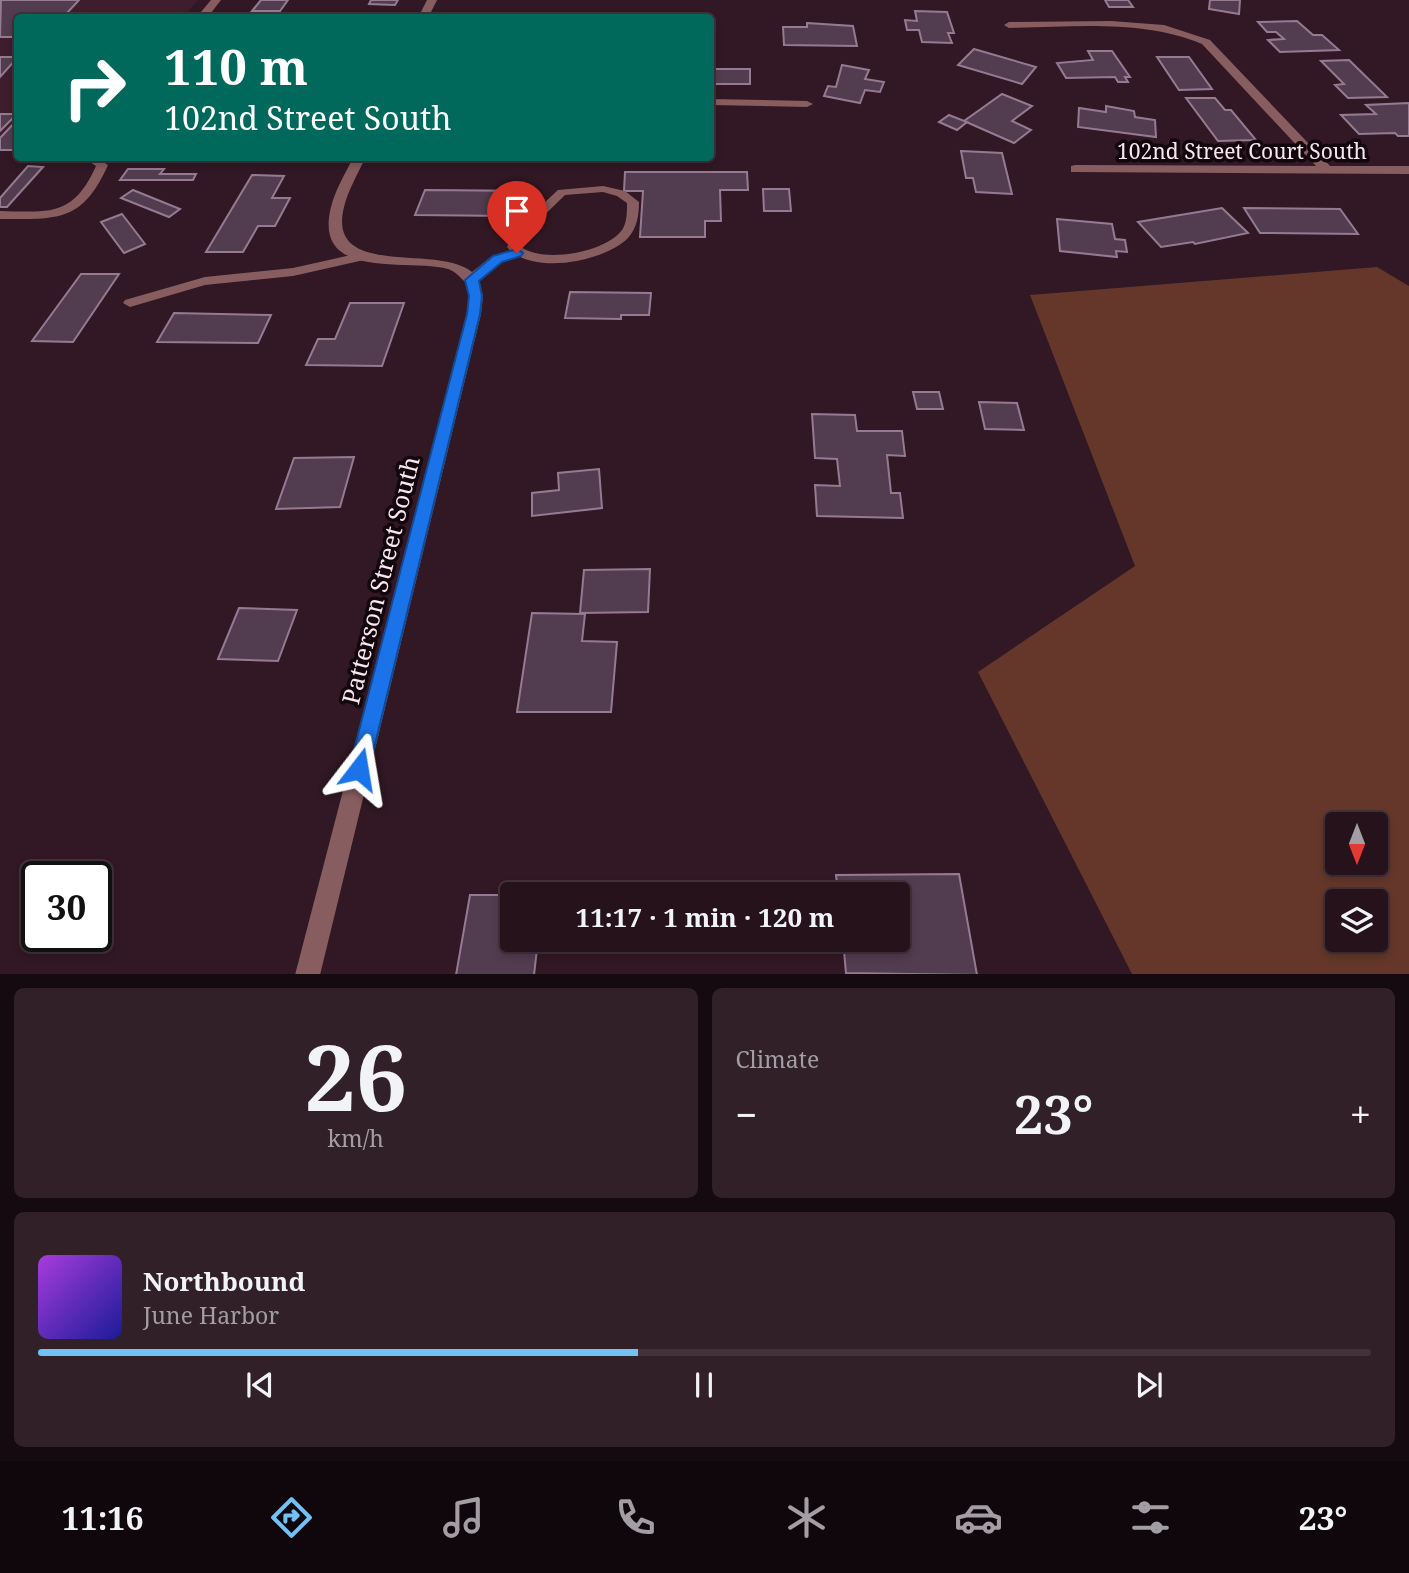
<!DOCTYPE html>
<html lang="en">
<head>
<meta charset="utf-8">
<style>
	:root { --surface:#25121b; --page:#312028; --text:#f1f3f6; --muted:#a39ea3; --line:#42323a; --accent:#71c1f5 }
	body { margin:0; font-family:"Noto Serif",serif; background:var(--page); color:var(--text); height:100vh; display:flex; flex-direction:column; font-size:26px; white-space:nowrap }
	* { box-sizing:border-box; margin:0 }
	p { font-size:23px; color:var(--muted) }
	.icon { flex:none; width:38px; height:38px; fill:none; stroke:currentColor; stroke-width:2; stroke-linecap:round; stroke-linejoin:round }
	.map { position:relative; height:974px; overflow:hidden }
	.details { display:flex; flex-direction:column; gap:14px; padding:14px; background:#140a0f; flex:1 }
	.details>* { flex:none }
	.banner { position:absolute; left:14px; top:14px; width:700px; height:147px; border-radius:7px; box-shadow:0 4px 10px #0003,0 0 0 2px var(--line); background:#00695c; color:#fff; overflow:hidden }
	.needle { width:46px; rotate:180deg }
	.tools { position:absolute; left:1325px; top:812px; display:grid; gap:14px }
	.tools a { display:grid; place-items:center; width:63px; height:63px; border-radius:7px; background:var(--surface); box-shadow:0 4px 10px #0003,0 0 0 2px var(--line); font-size:35px }
	.speed { position:absolute; left:21px; top:861px; display:flex; gap:14px; font-size:35px; font-weight:700; text-align:center }
	.speed>* { display:grid; place-content:center; width:91px; height:91px; border-radius:50%; background:var(--surface); box-shadow:0 4px 10px #0003,0 0 0 2px var(--line); line-height:1 }
	.speed .limit { border:4px solid #111; border-radius:10px; background:#fff; color:#111 }
	.pin { position:absolute; display:grid; place-items:center; width:60px; height:60px; color:#fff; margin:-72px -30px; border-radius:50% 50% 50% 0; rotate:-45deg; box-shadow:0 0 7px #0007 }
	.pin .icon { rotate:45deg }
	.me { position:absolute; width:77px; margin:-38px; rotate:14deg; stroke-linejoin:round; filter:drop-shadow(0 0 5px #0008) }
	.turn { display:flex; align-items:center; gap:24px; height:147px; padding:0 35px; font-size:32px }
	.turn .icon { width:91px; height:91px; stroke-width:2.5 }
	.turn b { display:block; font-size:49px; line-height:60px }
	.big { font-size:52px; font-weight:700; line-height:1.1 }
	.details .tile { flex:1; display:flex; flex-direction:column; justify-content:center; gap:10px; min-width:0; padding:0 24px; border-radius:10px; background:var(--page) }
	.details .dial { align-items:center; gap:0 }
	.dial b { font-size:91px; line-height:1 }
	.song { display:flex; align-items:center; gap:21px }
	.cover { width:84px; height:84px; border-radius:10px; background:linear-gradient(135deg,hsl(280 70% 55%),hsl(240 70% 35%)) }
	.played { height:7px; border-radius:4px; background:linear-gradient(90deg,var(--accent) 45%,var(--line) 45%) }
	.keys { display:flex; justify-content:space-around; direction:ltr }
	.heat { display:flex; justify-content:space-between; align-items:center; font-size:38px; direction:ltr }
	.details .tiles { flex:1; display:grid; gap:14px; grid-template-columns:1fr 1fr }
	.tile:last-child { grid-column:span 2 }
	.trip { position:absolute; left:500px; top:882px; width:410px; height:70px; border-radius:7px; background:var(--surface); box-shadow:0 4px 10px #0003,0 0 0 2px var(--line); font-weight:700; line-height:70px; text-align:center }
	.tab-bar { display:flex; height:112px; justify-content:space-around; align-items:center; background:#0f070b; color:var(--muted) }
	.tab-bar .icon { width:49px; height:49px }
	.tab-bar .on { color:var(--accent) }
	.tab-bar b { font-size:32px; color:var(--text) }
	.map>svg:first-child { display:block }
</style>
</head>
<body>
<div class="map">
<svg width="1409" height="975" viewBox="0 0 1409 975">
	<rect width="100%" height="100%" fill="#311824"/>
	<path fill="#3e1d2c" d="M0 0H198L183 17 18 18 17 151 0 150Z"/>
	<path fill="#64372a" fill-rule="evenodd" d="M1377 267 1409 286V974H1132L978 672 1135 566 1030 295ZM1337 824H1376V863H1337ZM1337 901H1376V940H1337Z"/>
	<g fill="#523c50" stroke="#957b92" stroke-width="2">
		<path d="M79 0 66 14H109L106 18H18V37H0L1 0Z"/>
		<path d="M261 0H288L280 11H252Z"/>
		<path d="M371 0H398L395 5 369 4Z"/>
		<path d="M1105 0H1128L1133 7H1109Z"/>
		<path d="M1210 0H1240L1239 14 1209 9Z"/>
		<path d="M915 11 947 12 954 33H948L952 43 922 42 919 30H907L905 20 917 21Z"/>
		<path d="M1297 21 1313 35H1322L1339 50 1280 52 1268 40 1284 39 1276 32H1267L1258 22Z"/>
		<path d="M807 23 853 26 857 46 784 45 783 27H807Z"/>
		<path d="M974 49 1036 67 1022 84 958 65Z"/>
		<path d="M1088 51H1112L1130 77H1125L1128 82H1118L1115 77 1066 78 1057 63 1093 60Z"/>
		<path d="M0 57H18L0 77Z"/>
		<path d="M1157 57H1189L1212 89 1179 90Z"/>
		<path d="M1349 60 1387 97 1348 98 1335 85 1344 84 1321 61Z"/>
		<path d="M842 65 869 70 865 79 884 82 880 92 865 90 860 103 824 96 828 86 836 87Z"/>
		<rect x="710" y="69" width="40" height="15"/>
		<path d="M1002 94 1032 106 1012 121 1031 130 1014 143 964 121Z"/>
		<path d="M1186 98H1215L1225 110H1231L1256 140 1218 141Z"/>
		<path d="M1409 103V136H1398L1395 133 1359 134 1341 115 1376 114 1366 105Z"/>
		<path d="M1106 106 1134 111 1135 117 1155 120 1156 137 1078 127 1079 108 1106 112Z"/>
		<path d="M0 114H17L0 131Z"/>
		<path d="M949 115 967 122 957 130 939 122Z"/>
		<path d="M18 119V150H0V138Z"/>
		<path d="M961 151 1002 153 1012 194 976 192 973 178H966Z"/>
		<path d="M28 166 43 167 7 207H0V198Z"/>
		<path d="M128 169H164L160 174H196L193 180H120Z"/>
		<path d="M625 172H747L748 190H720L721 221H705V237H640L643 191H624Z"/>
		<path d="M252 175 284 176 272 198H290L275 226H258L243 252H206Z"/>
		<path d="M763 189H789L791 211H764Z"/>
		<path d="M133 190 180 209 169 217 121 198Z"/>
		<path d="M425 190 525 191 519 216 415 215Z"/>
		<path d="M1222 208 1248 233 1195 244 1193 242 1161 247 1138 222Z"/>
		<path d="M1244 208 1340 209 1358 234 1260 233Z"/>
		<path d="M122 214 145 244 124 253 101 222Z"/>
		<path d="M1057 219 1112 224 1115 239 1125 240 1127 252 1116 251 1117 257 1060 251Z"/>
		<path d="M81 274H119L73 342 32 341Z"/>
		<path d="M570 292 651 293 649 315H621V319L565 318Z"/>
		<path d="M350 303H404L382 366 306 365 318 339H335Z"/>
		<path d="M174 313 271 315 258 343 157 342Z"/>
		<path d="M913 392H939L943 409H917Z"/>
		<path d="M979 402 1017 403 1024 430 985 429Z"/>
		<path d="M812 414 855 415 857 431H902L905 456 887 455 891 493H900L903 518 817 516 815 485 840 486 837 459 815 458Z"/>
		<path d="M354 457 340 507 276 509 294 458Z"/>
		<path d="M599 469 602 508 532 516V493L559 490 558 473Z"/>
		<path d="M650 569 648 612 580 613 584 570Z"/>
		<path d="M239 608 297 610 278 661 218 659Z"/>
		<path d="M532 613 585 614 582 641 617 642 611 712H517Z"/>
		<path d="M959 874 977 975 846 973 843 940H898V894H838L836 875Z"/>
		<path d="M470 895H513V940H538L534 975H456Z"/>
	</g>
	<g fill="none" stroke-linecap="round" stroke-linejoin="round">
		<g fill="#885d60" fill-rule="evenodd">
			<path d="M84 158H97L108 165C82 223 57 219 0 219V211C50 212 73 217 96 166Z"/>
			<path d="M603 186 625 191 639 202C639 215 637 228 628 238 604 262 531 276 507 247L515 230 558 190ZM603 192 617 196 627 203C627 212 627 223 622 230 605 253 541 264 520 246L524 235 565 195Z"/>
			<path d="M360 253 366 257 364 260 293 276 205 285 130 307 123 303 125 300 205 277 293 268Z"/>
		</g>
		<g fill="#885d60" fill-rule="evenodd">
			<path d="M211 0H221L207 18H196Z"/>
			<path d="M427 0H437L428 18H418Z"/>
			<path d="M1111 21 1164 25 1210 40 1330 166H1409V174L1071 172V166L1075 165 1316 166 1202 44C1142 19 1073 27 1009 28L1004 25 1009 22Z"/>
			<path d="M710 99 807 101 813 104 807 107 710 105Z"/>
			<path d="M353 158H365C358 174 348 190 344 207 326 280 437 243 472 272L492 256 517 249 524 253 522 256 502 262 479 281 483 296 481 314 320 975H295L467 314 469 296 465 282C460 277 455 271 448 269 410 258 312 282 331 207 335 190 345 174 353 158Z"/>
		</g>
	</g>
	<path fill="#1a73e8" stroke="#114b97" stroke-width="2" d="M517 249 523 253 521 256 502 262 479 281 482 296 480 314 369 769 366 777 359 779 352 777 349 769 467 314 469 296 465 280 493 256Z"/>
	<g text-anchor="middle" dominant-baseline="central" stroke-width="7" stroke-linejoin="round" paint-order="stroke">
		<g font-size="21" fill="#f9e6ee" stroke="#12070c">
			<text x="1242" y="151">102nd Street Court South</text>
		</g>
		<g font-size="24" fill="#f9e6ee" stroke="#12070c">
			<text transform="translate(380 580) rotate(-76)">Patterson Street South</text>
		</g>
	</g>
</svg>
<div class="tools">
<a><svg class="needle" viewBox="-14 -14 28 28"><path d="M0-13l5 13h-10z" fill="#e53935"/><path d="M0 13l5-13h-10z" fill="#a39ea3"/></svg></a>
<a><svg class="icon" aria-label="layers" viewBox="0 0 24 24"><path d="M12 4l9 5-9 5-9-5zM3 14l9 5 9-5"/></svg></a>
</div>
<div class="speed"><div class="limit">30</div></div>
<div class="pin" style="left:517px;top:253px;background:#d93025"><svg class="icon" aria-label="arrive" viewBox="0 0 24 24"><path d="M6 21V4h12l-3 4 3 4H6"/></svg></div>
<svg class="me" style="left:359px;top:769px" viewBox="-20 -20 40 40"><path d="M0-17L14 15 0 8-14 15z" fill="#1a73e8" stroke="#fff" stroke-width="4"/></svg>
<div class="trip">11:17 · 1 min · 120 m</div>
<div class="banner">
<div class="turn"><svg class="icon" aria-label="right" viewBox="0 0 24 24"><path d="M7 20v-9h11M14 6l5 5-5 5"/></svg><div><b>110 m</b>102nd Street South</div></div>
</div>
</div>
<section class="details">
<div class="tiles">
<div class="tile dial"><b>26</b><p>km/h</p></div>
<div class="tile"><p>Climate</p>
<div class="heat"><a>−</a><b class="big">23°</b><a>+</a></div>
</div>
<div class="tile">
<div class="song"><i class="cover"></i><div><b>Northbound</b><p>June Harbor</p></div></div>
<div class="played"></div>
<div class="keys"><svg class="icon" aria-label="previous" viewBox="0 0 24 24"><path d="M18 5L8 12l10 7zM5 5v14"/></svg><svg class="icon" aria-label="pause" viewBox="0 0 24 24"><path d="M8 5v14M16 5v14"/></svg><svg class="icon" aria-label="next" viewBox="0 0 24 24"><path d="M6 5l10 7-10 7zM19 5v14"/></svg></div>
</div>
</div>
</section>
<nav class="tab-bar">
<b>11:16</b>
<svg class="icon on" aria-label="directions" viewBox="0 0 24 24"><path d="M12 3l9 9-9 9-9-9zM9 14v-3h6M13 9l2 2-2 2"/></svg>
<svg class="icon" aria-label="music" viewBox="0 0 24 24"><path d="M9 18V5l10-2v13"/><circle cx="6" cy="18" r="3"/><circle cx="16" cy="16" r="3"/></svg>
<svg class="icon" aria-label="phone" viewBox="0 0 24 24"><path d="M5 4h4l2 5-3 2q2 4 5 5l2-3 5 2v4C11 20 4 13 5 4z"/></svg>
<svg class="icon" aria-label="climate" viewBox="0 0 24 24"><path d="M12 3v18M4 7l16 10M4 17L20 7"/></svg>
<svg class="icon" aria-label="car" viewBox="0 0 24 24"><path d="M5 17H2v-5l4-1 3-4h7l3 4 3 1v5h-3M9 17h6M6 11h13"/><circle cx="7" cy="17" r="2"/><circle cx="17" cy="17" r="2"/></svg>
<svg class="icon" aria-label="filters" viewBox="0 0 24 24"><path d="M4 7h16M4 17h16"/><circle cx="9" cy="7" r="2"/><circle cx="15" cy="17" r="2"/></svg>
<b>23°</b>
</nav>
</body>
</html>
